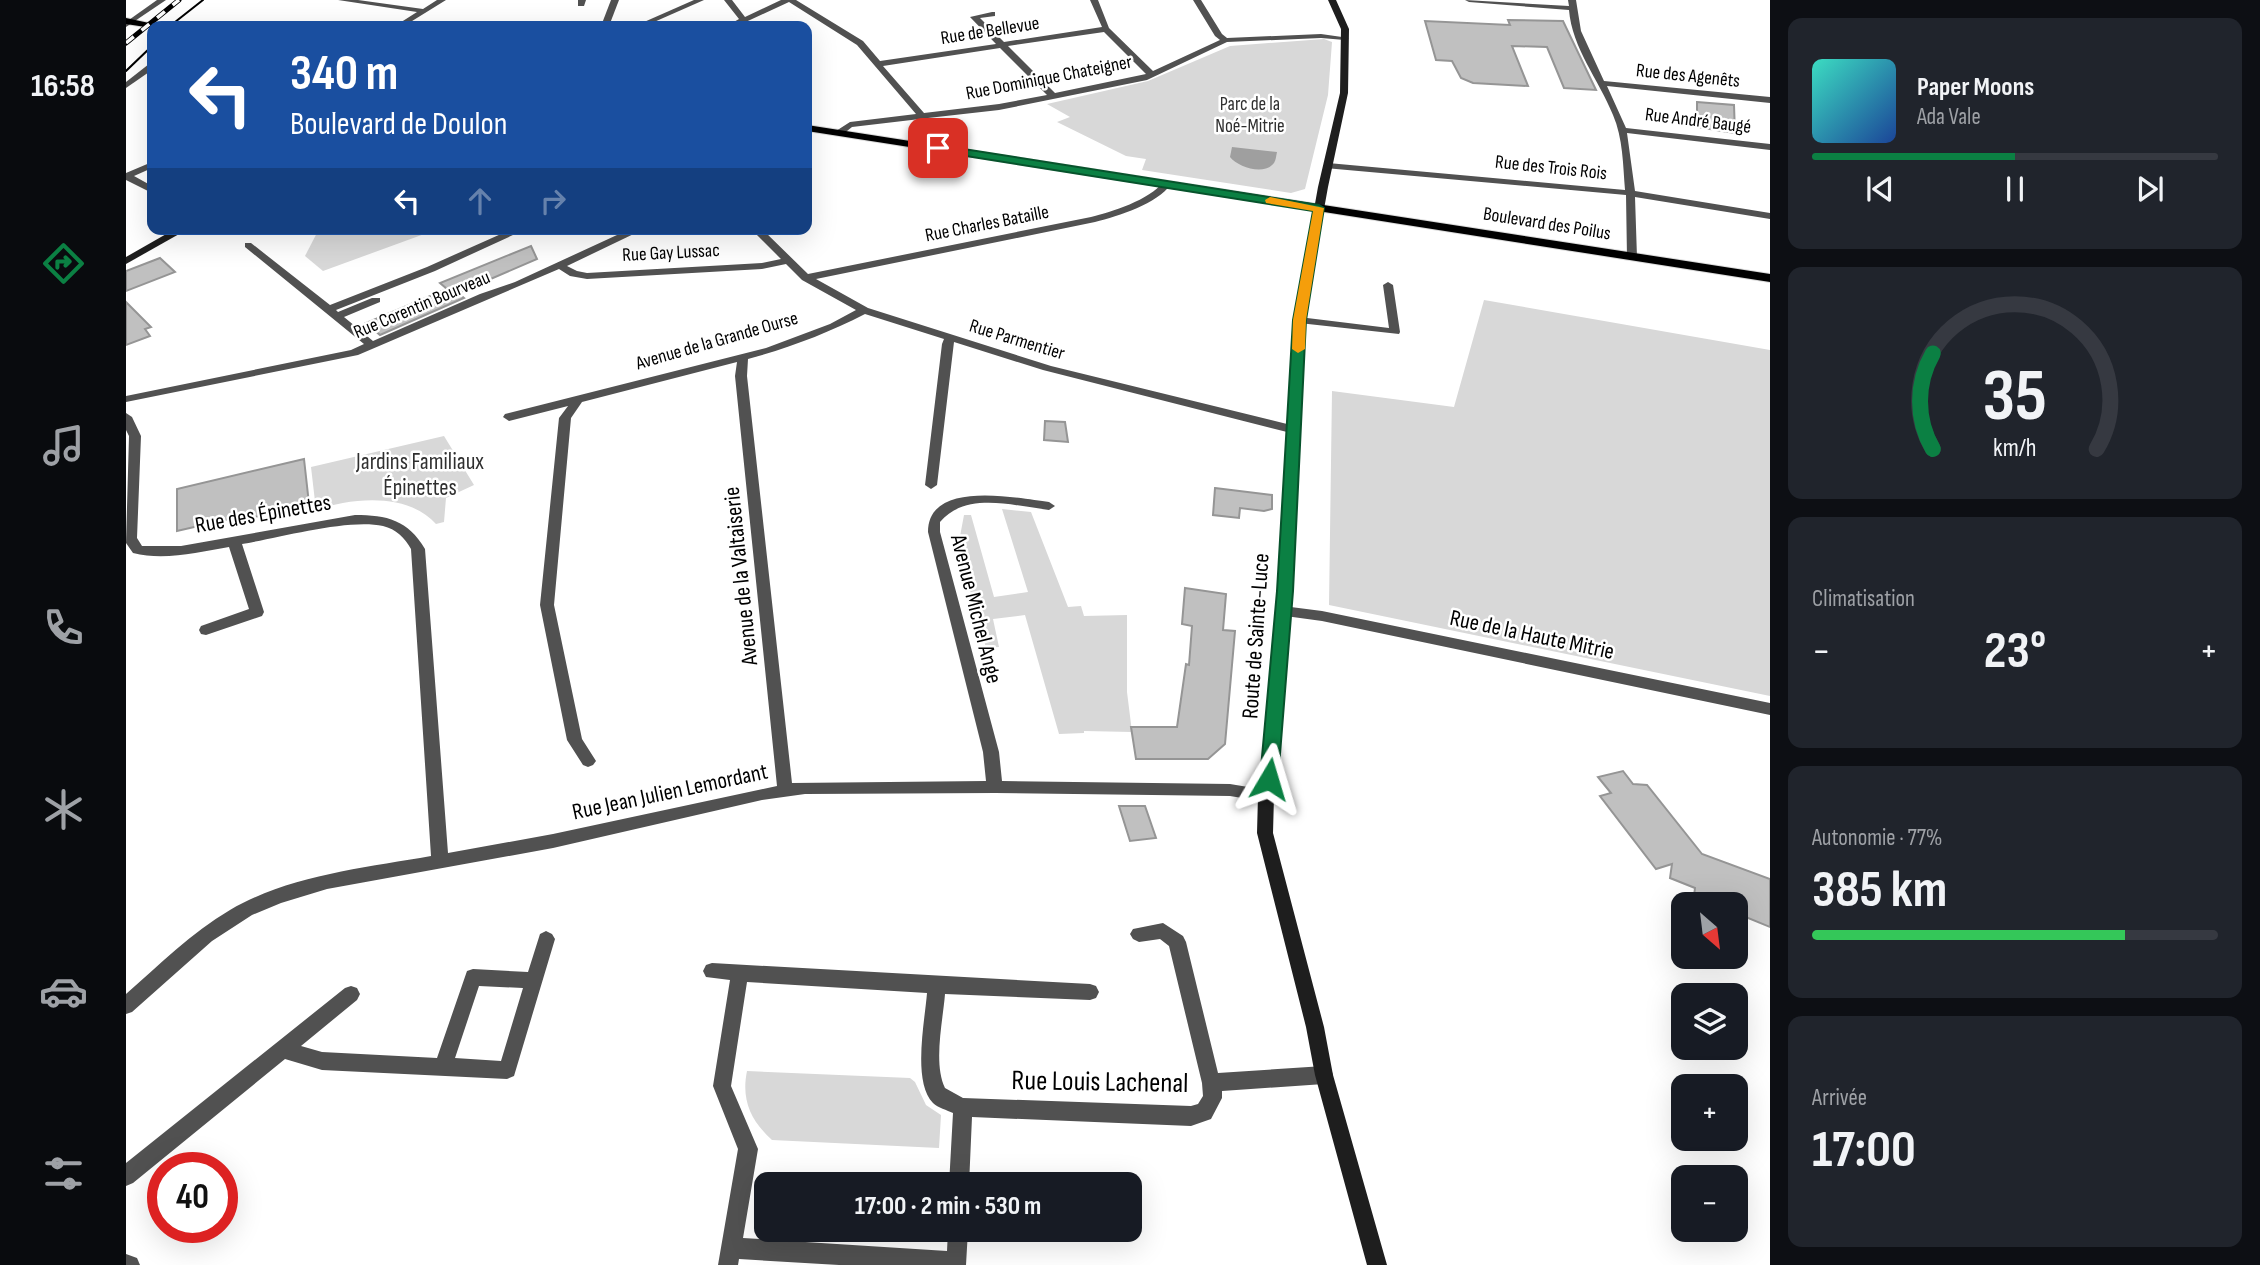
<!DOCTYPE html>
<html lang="fr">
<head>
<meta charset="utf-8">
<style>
	:root { --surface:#171b24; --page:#20242c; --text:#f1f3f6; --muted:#9ea1a6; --line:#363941; --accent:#0b8043 }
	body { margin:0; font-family:"Sofia Sans Condensed",sans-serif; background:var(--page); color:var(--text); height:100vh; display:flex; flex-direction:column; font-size:26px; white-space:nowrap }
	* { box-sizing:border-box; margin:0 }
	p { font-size:23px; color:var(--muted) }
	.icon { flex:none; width:38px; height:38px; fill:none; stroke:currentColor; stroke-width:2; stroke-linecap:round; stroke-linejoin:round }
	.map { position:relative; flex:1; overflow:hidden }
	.sheet { display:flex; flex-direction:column; gap:18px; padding:18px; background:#0d0f14; width:490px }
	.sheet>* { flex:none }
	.banner { position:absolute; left:21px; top:21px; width:665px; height:214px; border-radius:14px; box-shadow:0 7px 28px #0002; background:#1a4fa0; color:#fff; overflow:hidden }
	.needle { width:46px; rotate:152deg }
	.controls { position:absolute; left:1545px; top:892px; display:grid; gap:14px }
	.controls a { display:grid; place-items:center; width:77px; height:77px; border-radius:14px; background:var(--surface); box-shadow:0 7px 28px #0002; font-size:35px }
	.speed { position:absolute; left:21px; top:1152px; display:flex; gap:14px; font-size:35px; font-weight:700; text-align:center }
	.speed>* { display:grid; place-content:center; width:91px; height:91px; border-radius:50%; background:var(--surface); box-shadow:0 7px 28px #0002; line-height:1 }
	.speed .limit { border:10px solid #d22; background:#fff; color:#111 }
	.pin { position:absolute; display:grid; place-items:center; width:60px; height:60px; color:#fff; margin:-30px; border-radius:14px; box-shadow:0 4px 10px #0006 }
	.me { position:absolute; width:77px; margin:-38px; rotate:7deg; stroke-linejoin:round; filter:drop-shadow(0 0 5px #0008) }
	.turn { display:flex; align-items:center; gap:24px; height:147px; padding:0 28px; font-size:32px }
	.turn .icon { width:91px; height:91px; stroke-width:2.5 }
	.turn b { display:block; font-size:49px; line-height:60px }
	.lanes { display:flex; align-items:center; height:66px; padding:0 28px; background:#0003; justify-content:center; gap:35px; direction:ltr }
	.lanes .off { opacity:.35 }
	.big { font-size:52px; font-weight:700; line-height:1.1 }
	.sheet .widget { flex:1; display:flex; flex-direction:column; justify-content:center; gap:10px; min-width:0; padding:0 24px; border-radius:14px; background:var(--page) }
	.sheet .dial { align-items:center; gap:0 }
	.dial svg { height:182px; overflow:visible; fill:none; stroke:var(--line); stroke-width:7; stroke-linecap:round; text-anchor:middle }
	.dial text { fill:var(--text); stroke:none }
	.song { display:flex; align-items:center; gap:21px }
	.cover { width:84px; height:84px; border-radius:10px; background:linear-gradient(135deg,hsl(170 70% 55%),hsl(220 70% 35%)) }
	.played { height:7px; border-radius:4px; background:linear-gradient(90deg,var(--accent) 50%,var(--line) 50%) }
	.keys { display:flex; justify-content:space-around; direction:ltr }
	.heat { display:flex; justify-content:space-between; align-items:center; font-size:38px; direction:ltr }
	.charge { height:10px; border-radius:5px; background:linear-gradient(90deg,#34c759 77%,var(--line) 0) }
	.trip { position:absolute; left:628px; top:1172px; width:388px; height:70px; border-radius:14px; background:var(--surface); box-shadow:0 7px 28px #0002; font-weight:700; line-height:70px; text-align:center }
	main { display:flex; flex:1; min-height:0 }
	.menu { display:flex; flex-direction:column; width:126px; justify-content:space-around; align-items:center; background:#090b0e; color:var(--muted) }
	.menu .icon { width:49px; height:49px }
	.menu .active { color:var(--accent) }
	.menu b { font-size:32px; color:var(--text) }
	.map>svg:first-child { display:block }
</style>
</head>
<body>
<main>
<nav class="menu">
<b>16:58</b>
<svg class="icon active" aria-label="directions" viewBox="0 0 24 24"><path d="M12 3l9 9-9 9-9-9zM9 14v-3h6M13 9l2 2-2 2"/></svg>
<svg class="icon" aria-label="music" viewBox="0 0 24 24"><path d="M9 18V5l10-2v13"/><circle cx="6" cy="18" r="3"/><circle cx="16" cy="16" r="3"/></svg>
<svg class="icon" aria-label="phone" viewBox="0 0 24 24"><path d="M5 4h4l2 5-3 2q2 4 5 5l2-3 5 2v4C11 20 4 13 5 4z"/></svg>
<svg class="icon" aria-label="climate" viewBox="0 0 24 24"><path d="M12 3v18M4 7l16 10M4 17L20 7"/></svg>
<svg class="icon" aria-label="car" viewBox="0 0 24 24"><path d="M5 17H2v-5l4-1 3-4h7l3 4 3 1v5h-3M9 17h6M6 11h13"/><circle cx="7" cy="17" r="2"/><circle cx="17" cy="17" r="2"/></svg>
<svg class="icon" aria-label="filters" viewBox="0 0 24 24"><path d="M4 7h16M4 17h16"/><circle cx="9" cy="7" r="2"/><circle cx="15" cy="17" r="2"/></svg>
</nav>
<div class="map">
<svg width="1644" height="1265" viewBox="0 0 1644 1265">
	<rect width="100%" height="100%" fill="#fff"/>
	<g fill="#d8d8d8">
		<path d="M1198 39 1206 42 1202 95 1179 189 1165 193 1016 170 1020 159 1000 156 931 122 944 117 921 104 1022 81 1104 46Z"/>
		<path d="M193 229H312L197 271 179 256Z"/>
		<path d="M1358 300 1644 350V696L1203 605 1206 391 1328 407Z"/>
		<path d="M318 436 348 485 320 498 318 522 310 524C281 492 226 498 190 510L185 467Z"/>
		<path d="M876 509 905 512 942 607 955 606 958 616 1001 615V692L1006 732 958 731V733L933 734 899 615 867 619 873 647 860 648 832 547 838 515H845L868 597 902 592Z"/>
		<path d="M621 1071 784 1078 789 1082 800 1105 815 1115 813 1148 646 1140C625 1121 615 1100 621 1071Z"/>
	</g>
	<path fill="#9f9f9f" d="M1106 147 1151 152C1150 156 1150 160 1148 163 1138 176 1112 167 1104 157Z"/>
	<g fill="#c0c0c0" stroke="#959595" stroke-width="2">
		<path d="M1382 20 1437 21 1470 90 1438 88 1421 47 1386 46 1402 86 1347 83 1335 78 1326 61 1310 60 1299 21 1384 25Z"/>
		<path d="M1571 102 1608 105 1609 133 1571 127Z"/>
		<path d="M405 246 411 259 332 293 338 298 254 335 240 323 321 289 314 283Z"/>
		<path d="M34 258 49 272 0 291V271Z"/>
		<path d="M0 302 25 327 19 329 24 336 0 345Z"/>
		<path d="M919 421 939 422 942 442 918 440Z"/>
		<path d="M178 459 183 504 104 523 103 519 51 531V489Z"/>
		<path d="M1089 488 1146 495V509L1138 511 1114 508 1113 518 1087 515Z"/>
		<path d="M1059 588 1100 594 1097 630 1109 631 1099 744 1082 759H1010L1005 727H1051L1060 664 1063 665 1066 626 1056 624Z"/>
		<path d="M1497 771 1507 784 1521 785 1576 854 1644 879V927L1610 913V905H1588L1568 896 1569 888 1544 878 1546 864 1530 869 1474 796 1485 793 1472 777Z"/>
		<path d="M993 806H1019L1030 838 1004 841Z"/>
	</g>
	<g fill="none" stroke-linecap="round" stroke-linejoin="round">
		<g stroke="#dbdbdb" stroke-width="2">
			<g id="primary">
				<path d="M0 18 37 26 26 28 0 24Z"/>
				<path d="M681 125 1644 274V282L681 131Z"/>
			</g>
		</g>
		<g fill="#515151" fill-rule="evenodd">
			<path d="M31 0H40L0 27V22Z"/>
			<path d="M212 0H232L297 9 311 0H320L278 26H269L291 12Z"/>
			<path d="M452 0H460L458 6H452Z"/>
			<path d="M485 0H493L483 26H475Z"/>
			<path d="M568 0H578L519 26H509Z"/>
			<path d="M598 0H606L619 17 655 0H670L737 41 754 61 870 44 844 17 866 12H869V16L854 18 878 42 976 27 964 0H972L983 28 1027 71 1094 40 1089 36 1067 0H1075L1096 34 1101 38 1195 34 1223 38 1219 40 1195 38 1101 42 1021 80 873 110 802 118 819 139 816 148 812 151 808 148 811 139 794 119 726 127 716 135H710V131L724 122 790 114 731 45 663 2 611 26H601L613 19ZM978 32 1020 74 929 93 882 46ZM874 48 921 95 873 104 798 113 757 66Z"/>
			<path d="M1339 0 1443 6 1442 0H1450L1455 31 1478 81 1644 97V103L1481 86 1500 128 1644 144V150L1501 133 1509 191 1644 213V219L1509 197 1511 257 1506 260 1501 257 1500 195 1199 168 1197 166 1202 163 1499 190C1497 165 1497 138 1487 115 1473 80 1446 48 1443 10L1343 2Z"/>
			<path d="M23 64H26V70L0 88V82Z"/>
			<path d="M26 162V168L8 176 26 186V193L0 180V173Z"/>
			<path d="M1037 182 1045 184C1031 204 993 216 969 222L690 279 742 308 925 366 1173 427V433L1169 434 917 370 828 342 811 485 805 489 799 485 816 344 818 339 739 314C702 333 663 348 622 359L621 376 666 783 860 781 857 752 802 532C802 479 891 498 923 502L929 506 923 510C888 506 840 491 814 522V532L873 752 876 781 1104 784 1146 791 1148 796 1146 801 1140 802 1104 796 869 793 679 794 636 800 427 848 201 889 155 903 126 915 86 941 6 1012 0 1014V994C33 965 65 933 104 910 164 875 238 868 305 856L285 549C279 538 270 529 257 526 223 518 152 538 116 544L138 612 136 616 80 635 75 634 73 630 75 626 123 609 103 547C72 552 39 561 7 553L0 543 3 436 0 430V413L6 417 15 436 11 538 16 546H55L229 515C261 515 282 520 299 549L322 853 427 834 651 786 609 376 611 362 456 402 445 418 428 605 456 739 470 761 467 765 462 767 457 765 441 740 414 605 433 418 442 406 383 421 377 417 379 414 640 348 704 324 730 310 676 280 660 264 636 269 461 279 444 276 433 269 232 355 0 402V396L225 350 238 344 119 247V243H125L204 305 301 267 386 229H400L309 271 210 310 212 312 246 298H254V302L218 317 247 341 354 294 389 282 504 229H518L441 266 451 271 461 273 636 263 655 259 625 229H636L682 274 965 217C985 212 1024 200 1037 182Z"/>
			<path d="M1262 282 1267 285 1274 332 1273 334 1173 323 1168 320 1173 317 1263 328 1257 285Z"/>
			<path d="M1157 606 1196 611 1644 703V715L1196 621 1152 615 1150 611 1152 607Z"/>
			<path d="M1037 923 1057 936 1060 942 1092 1073 1198 1066 1205 1069 1207 1075 1205 1081 1198 1084 1096 1091V1098L1085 1119 1065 1126 846 1117 843 1185H823L827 1113C821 1110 812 1108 807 1103 786 1082 799 1020 801 993L621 982 605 1086 632 1149 617 1238 821 1251 822 1230H842L840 1265H713L613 1259 612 1265H592L612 1149 587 1086 604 980 580 977 577 971 580 965 586 963 964 984 970 986 973 992 970 998 964 1000 819 994C817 1020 807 1064 819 1088L837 1098 1065 1106 1072 1104 1077 1096 1076 1083 1043 946 1034 939 1013 942 1007 939 1004 934 1007 929Z"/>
			<path d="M420 931 426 934 429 939 388 1076 381 1079 196 1070 159 1059 7 1183 0 1186V1163L219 988 225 986 231 988 234 994 231 1000 175 1046 196 1052 311 1058 341 971 347 969 402 972 414 934ZM353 986 397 988 375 1061 329 1058Z"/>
			<path d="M0 1254 11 1258 14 1265H0Z"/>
		</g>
		<g fill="#1e1e1e" fill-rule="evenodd">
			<path d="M1202 0H1210L1223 29 1222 93 1202 187 1178 320 1166 591 1153 762 1148 796 1147 833 1198 1027 1207 1075 1261 1265H1241L1189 1075 1180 1027 1131 833 1132 796 1137 762 1152 591 1168 320 1192 187 1214 93 1215 29Z"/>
			<path d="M49 229H62L0 264V257Z"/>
		</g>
		<use href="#primary" fill="#000" fill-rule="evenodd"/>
		<g stroke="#000" stroke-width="2">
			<path d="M44 26 77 0"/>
			<path d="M0 71 26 46"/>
		</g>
		<g stroke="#000" stroke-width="5">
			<path id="rail" d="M0 43 53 0"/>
		</g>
		<use href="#rail" stroke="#fff" stroke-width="3.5" stroke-dasharray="10" stroke-linecap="butt"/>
	</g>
	<path fill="#0b8043" stroke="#07532c" stroke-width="2" d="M812 145 1193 205 1198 208 1180 320 1167 591 1152 779 1149 784 1143 786 1136 784 1134 779 1151 591 1167 320 1187 211 808 151V146Z"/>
	<path fill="#f59e0b" d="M1144 197 1198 208 1180 320 1179 349 1172 353 1166 349 1167 320 1187 211 1140 203 1139 200Z"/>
	<g text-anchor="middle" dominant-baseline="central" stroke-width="5" stroke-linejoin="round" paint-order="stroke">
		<g font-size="19" fill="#000" stroke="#fff">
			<text transform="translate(864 31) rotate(-9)">Rue de Bellevue</text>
			<text transform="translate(1562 76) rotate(6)">Rue des Agenêts</text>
			<text transform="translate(923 78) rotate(-11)">Rue Dominique Chateigner</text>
			<text transform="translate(1572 121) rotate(7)">Rue André Baugé</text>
			<text transform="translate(1425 168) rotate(6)">Rue des Trois Rois</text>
			<text transform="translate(861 224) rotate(-11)">Rue Charles Bataille</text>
			<text transform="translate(1421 224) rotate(9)">Boulevard des Poilus</text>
			<text transform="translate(545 253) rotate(-3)">Rue Gay Lussac</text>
			<text transform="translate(296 305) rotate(-23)">Rue Corentin Bourveau</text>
			<text transform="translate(891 340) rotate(17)">Rue Parmentier</text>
			<text transform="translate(591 341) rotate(-16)">Avenue de la Grande Ourse</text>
		</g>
		<g font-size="19" fill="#2f2f2f" stroke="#fff">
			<text x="1124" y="104">Parc de la<tspan x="1124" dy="22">Noé-Mitrie</tspan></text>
		</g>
		<g font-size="23" fill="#2f2f2f" stroke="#fff">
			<text x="294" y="462">Jardins Familiaux<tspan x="294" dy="26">Épinettes</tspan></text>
		</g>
		<g font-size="23" fill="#000" stroke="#fff">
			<text transform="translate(137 514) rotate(-10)">Rue des Épinettes</text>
			<text transform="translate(615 576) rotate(-96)">Avenue de la Valtaiserie</text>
			<text transform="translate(850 609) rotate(76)">Avenue Michel Ange</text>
			<text transform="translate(1406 635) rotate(12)">Rue de la Haute Mitrie</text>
			<text transform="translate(1130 636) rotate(-86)">Route de Sainte-Luce</text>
			<text transform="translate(544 792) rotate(-12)">Rue Jean Julien Lemordant</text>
		</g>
		<g font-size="28" fill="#000" stroke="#fff">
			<text transform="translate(974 1082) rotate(1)">Rue Louis Lachenal</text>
		</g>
	</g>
</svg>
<div class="controls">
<a><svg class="needle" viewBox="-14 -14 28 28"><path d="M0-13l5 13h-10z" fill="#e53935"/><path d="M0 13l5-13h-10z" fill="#9ea1a6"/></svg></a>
<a><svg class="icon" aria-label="layers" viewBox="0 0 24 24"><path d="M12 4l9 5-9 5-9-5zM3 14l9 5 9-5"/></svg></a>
<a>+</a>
<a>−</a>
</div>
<div class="speed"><div class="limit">40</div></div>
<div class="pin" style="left:812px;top:148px;background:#d93025"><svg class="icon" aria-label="arrive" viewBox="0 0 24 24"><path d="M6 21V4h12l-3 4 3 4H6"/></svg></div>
<svg class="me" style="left:1143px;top:779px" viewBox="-20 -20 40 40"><path d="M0-17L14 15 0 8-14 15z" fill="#0b8043" stroke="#fff" stroke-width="4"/></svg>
<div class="trip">17:00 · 2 min · 530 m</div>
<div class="banner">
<div class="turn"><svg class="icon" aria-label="left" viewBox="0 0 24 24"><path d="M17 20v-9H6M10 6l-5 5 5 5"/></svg><div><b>340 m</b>Boulevard de Doulon</div></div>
<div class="lanes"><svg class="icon" aria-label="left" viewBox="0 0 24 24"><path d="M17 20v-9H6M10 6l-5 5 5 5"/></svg><svg class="icon off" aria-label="ahead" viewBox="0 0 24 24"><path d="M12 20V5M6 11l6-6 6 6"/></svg><svg class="icon off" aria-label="right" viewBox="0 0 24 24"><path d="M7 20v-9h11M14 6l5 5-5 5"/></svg></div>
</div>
</div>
<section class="sheet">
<div class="widget">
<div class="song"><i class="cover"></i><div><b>Paper Moons</b><p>Ada Vale</p></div></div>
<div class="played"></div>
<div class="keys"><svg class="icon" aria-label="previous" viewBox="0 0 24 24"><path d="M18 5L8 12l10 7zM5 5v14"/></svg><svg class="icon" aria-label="pause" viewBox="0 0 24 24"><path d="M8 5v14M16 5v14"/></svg><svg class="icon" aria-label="next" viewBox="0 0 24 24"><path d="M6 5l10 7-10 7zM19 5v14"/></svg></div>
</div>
<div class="widget dial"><svg viewBox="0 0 100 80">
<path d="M14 69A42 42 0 1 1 86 69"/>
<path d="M14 69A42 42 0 0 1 14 27" stroke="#0b8043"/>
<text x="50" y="56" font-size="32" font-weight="700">35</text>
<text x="50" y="72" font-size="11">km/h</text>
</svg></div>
<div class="widget"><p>Climatisation</p>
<div class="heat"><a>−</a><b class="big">23°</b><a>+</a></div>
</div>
<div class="widget"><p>Autonomie · 77%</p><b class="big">385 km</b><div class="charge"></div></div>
<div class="widget"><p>Arrivée</p><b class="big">17:00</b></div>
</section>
</main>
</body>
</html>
